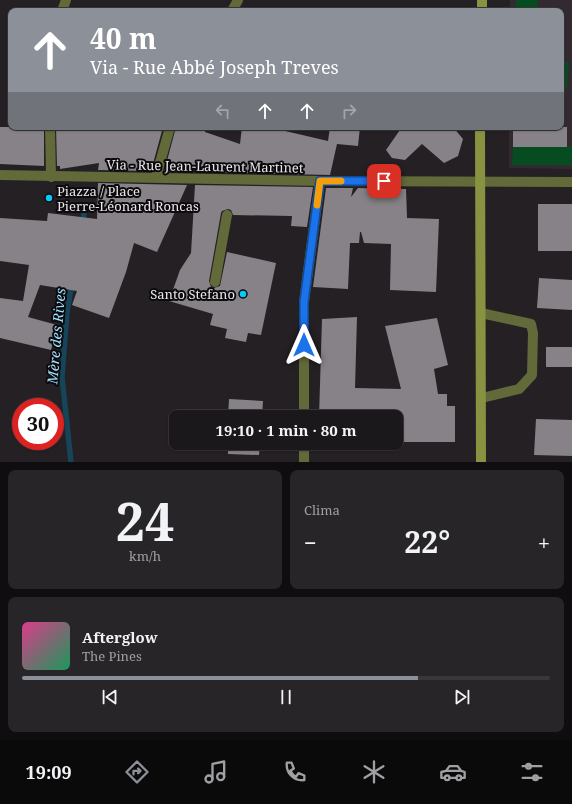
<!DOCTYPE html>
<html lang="it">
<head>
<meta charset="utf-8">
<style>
	:root { --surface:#1b181b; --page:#282528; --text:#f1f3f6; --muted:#a0a0a3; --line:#39373a; --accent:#8c9099 }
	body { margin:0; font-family:"Noto Serif",serif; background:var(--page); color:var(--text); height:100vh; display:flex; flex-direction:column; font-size:15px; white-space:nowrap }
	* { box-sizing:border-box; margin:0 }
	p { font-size:13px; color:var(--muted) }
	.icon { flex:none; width:22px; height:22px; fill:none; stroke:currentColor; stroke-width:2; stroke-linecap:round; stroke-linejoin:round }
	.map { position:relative; height:462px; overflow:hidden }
	.side { display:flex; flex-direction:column; gap:8px; padding:8px; background:#0f0d0f; flex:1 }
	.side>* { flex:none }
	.guide { position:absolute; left:8px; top:8px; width:556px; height:122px; border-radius:8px; box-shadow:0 1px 3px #0004,0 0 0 1px var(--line); background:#8c9099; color:#fff; overflow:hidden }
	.speed { position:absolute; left:12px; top:398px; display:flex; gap:8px; font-size:20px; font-weight:700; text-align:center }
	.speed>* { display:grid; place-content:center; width:52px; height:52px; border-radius:50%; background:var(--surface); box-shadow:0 1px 3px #0004,0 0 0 1px var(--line); line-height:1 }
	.speed .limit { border:6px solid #d22; background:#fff; color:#111 }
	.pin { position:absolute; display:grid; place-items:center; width:34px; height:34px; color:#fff; margin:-17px; border-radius:8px; box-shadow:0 2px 6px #0006 }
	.me { position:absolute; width:44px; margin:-22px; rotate:0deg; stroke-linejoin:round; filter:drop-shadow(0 0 3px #0008) }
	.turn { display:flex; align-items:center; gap:14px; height:84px; padding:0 16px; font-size:18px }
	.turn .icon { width:52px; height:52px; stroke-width:2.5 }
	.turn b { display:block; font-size:28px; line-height:34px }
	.lanes { display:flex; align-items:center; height:38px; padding:0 16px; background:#0003; justify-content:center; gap:20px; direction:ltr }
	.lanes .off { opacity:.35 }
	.big { font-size:30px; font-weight:700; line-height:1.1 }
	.side .widget { flex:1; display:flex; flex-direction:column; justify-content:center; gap:6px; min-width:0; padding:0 14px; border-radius:8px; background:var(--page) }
	.side .dial { align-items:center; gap:0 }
	.dial b { font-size:52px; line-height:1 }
	.song { display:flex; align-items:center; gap:12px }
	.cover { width:48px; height:48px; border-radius:6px; background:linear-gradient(135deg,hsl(330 70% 55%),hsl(150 70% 35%)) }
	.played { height:4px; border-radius:2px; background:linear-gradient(90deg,var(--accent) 75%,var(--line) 75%) }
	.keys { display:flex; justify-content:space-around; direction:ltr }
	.heat { display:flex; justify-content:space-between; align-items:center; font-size:22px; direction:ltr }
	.side .tiles { flex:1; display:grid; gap:8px; grid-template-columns:1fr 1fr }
	.widget:last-child { grid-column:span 2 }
	.trip { position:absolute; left:169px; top:410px; width:234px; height:40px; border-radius:8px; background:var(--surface); box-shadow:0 1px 3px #0004,0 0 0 1px var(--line); font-weight:700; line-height:40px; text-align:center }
	.tabs { display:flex; height:64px; justify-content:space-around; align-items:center; background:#0b0a0b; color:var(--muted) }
	.tabs .icon { width:28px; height:28px }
	.tabs .active { color:var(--accent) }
	.tabs b { font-size:18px; color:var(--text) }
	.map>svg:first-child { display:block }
</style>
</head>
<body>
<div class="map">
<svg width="572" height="462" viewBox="0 0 572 462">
	<rect width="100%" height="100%" fill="#242024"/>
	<path fill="#322931" d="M510 0H572V169L509 168V127H561V11H510Z"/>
	<g fill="#074b21">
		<path d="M516 0H538L537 11H515Z"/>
		<path d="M561 59 569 63 567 89H561Z"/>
		<path d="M513 147H572V165H512Z"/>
	</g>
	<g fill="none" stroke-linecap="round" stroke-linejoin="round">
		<g stroke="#164458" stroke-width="5.5">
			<path d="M83 224 84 213"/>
			<path d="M71 462 62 377 67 312 72 283"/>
		</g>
	</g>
	<g fill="#878287">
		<path d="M0 127H44V166L0 164Z"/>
		<path d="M56 127H163L151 171 98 170 99 163 60 169V166H57Z"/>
		<path d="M176 127H205V132L240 144 242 127H268L328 141 330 127H360L358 146 337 144 330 175 195 172 196 164 192 172H164Z"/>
		<path d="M402 127H453L463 139 458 156 444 163 422 144 405 160 392 158 386 150Z"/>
		<path d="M516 127H567V147H513V130H516Z"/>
		<path d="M98 183 187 185 157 252 134 243 126 272 109 318 72 305 77 291 40 285 28 317 57 325 51 350 0 338V298L23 301 29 265 0 261V218L47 221 48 213 97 219Z"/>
		<path d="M195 185 313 187 307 227 291 226 292 216 233 215 231 210 228 209 222 211 221 213 209 281 211 287 214 288 220 286 227 252 276 263 261 335 248 333 246 342 225 338 227 329 210 325 213 314 169 301 180 270 191 253Z"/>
		<path d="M326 188H353L351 197 358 188 406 189 407 218 439 219 436 292 390 290 391 244 364 243 361 232H360L359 243H350L348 289 313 287Z"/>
		<rect x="538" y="204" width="34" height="47"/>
		<path d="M539 278 572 280V310L537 308Z"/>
		<path d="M357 317 355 388 401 389 385 326 437 318 448 365 434 369 438 394H447V406H455V442H396V417H319L322 319Z"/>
		<rect x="546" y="347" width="26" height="20"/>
		<path d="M229 399 263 401 262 417H228Z"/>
		<path d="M536 419 572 420V456L534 455Z"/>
		<path d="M228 443H260L259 455 228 454Z"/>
		<path d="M319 443H373L319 445Z"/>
	</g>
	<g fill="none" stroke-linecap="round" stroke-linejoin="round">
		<g stroke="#626a39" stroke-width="10">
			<path d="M215 282 227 215"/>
			<path d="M481 313 531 324 533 333 532 375 519 389 482 398"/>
		</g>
		<g stroke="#626a39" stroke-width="10">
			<path d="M62 11 66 0"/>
			<path d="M232 11 238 0"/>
			<path d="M50 127 51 177"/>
			<path d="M0 175 320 181 572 182"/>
			<path d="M156 177 170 127"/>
			<path d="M304 417V302L320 181"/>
			<path d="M304 443V462"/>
		</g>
		<g stroke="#879340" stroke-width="10">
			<path d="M482 11V0"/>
			<path d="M480 127 481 462"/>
		</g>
	</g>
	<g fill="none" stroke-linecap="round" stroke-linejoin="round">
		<g stroke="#114b97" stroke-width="10">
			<path id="route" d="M304 345V302L320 181H384"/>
		</g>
		<use href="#route" stroke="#1a73e8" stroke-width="7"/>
		<path stroke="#f59e0b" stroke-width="7" d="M317 205 320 181H341"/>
	</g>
	<g fill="#05cbf9" stroke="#0c0a0c" stroke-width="1.5">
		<circle cx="49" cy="198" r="4"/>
		<circle cx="243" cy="294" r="4"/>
	</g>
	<g text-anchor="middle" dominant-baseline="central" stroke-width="4" stroke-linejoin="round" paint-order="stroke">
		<g font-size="13" fill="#ebe8eb" stroke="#0c0a0c">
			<text transform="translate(205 166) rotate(1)">Via - Rue Jean-Laurent Martinet</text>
		</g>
		<g font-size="13" fill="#ebe8eb" stroke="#0c0a0c" text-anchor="start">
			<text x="57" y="191">Piazza / Place<tspan x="57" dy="15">Pierre-Léonard Roncas</tspan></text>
			<text x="235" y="294" text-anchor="end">Santo Stefano</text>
		</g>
		<g font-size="14" font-style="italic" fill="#9fdffe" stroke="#0c0a0c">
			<text transform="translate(56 336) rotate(-85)">Mère des Rives</text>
		</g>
	</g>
</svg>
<div class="speed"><div class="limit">30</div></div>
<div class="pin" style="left:384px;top:181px;background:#d93025"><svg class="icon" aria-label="arrive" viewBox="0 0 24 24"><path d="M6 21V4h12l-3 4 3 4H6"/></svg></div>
<svg class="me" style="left:304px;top:345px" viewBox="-20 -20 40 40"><path d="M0-17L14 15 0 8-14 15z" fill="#1a73e8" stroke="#fff" stroke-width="4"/></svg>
<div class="trip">19:10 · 1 min · 80 m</div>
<div class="guide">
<div class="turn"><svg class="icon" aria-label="ahead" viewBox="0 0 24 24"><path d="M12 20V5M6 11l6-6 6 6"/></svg><div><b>40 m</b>Via - Rue Abbé Joseph Treves</div></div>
<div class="lanes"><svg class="icon off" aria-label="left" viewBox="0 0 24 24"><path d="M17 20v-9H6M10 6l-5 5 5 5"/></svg><svg class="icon" aria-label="ahead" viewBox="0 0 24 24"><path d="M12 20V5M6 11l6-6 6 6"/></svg><svg class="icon" aria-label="ahead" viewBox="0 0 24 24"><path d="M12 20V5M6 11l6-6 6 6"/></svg><svg class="icon off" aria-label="right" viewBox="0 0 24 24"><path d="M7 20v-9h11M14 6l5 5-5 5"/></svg></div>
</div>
</div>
<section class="side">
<div class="tiles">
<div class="widget dial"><b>24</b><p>km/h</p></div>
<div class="widget"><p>Clima</p>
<div class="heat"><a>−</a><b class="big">22°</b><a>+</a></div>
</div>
<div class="widget">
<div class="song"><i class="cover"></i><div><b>Afterglow</b><p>The Pines</p></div></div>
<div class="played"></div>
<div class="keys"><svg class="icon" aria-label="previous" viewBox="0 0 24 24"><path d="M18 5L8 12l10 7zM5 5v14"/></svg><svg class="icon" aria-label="pause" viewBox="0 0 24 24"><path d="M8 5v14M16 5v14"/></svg><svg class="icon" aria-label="next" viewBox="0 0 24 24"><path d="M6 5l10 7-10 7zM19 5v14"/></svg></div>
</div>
</div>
</section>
<nav class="tabs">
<b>19:09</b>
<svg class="icon active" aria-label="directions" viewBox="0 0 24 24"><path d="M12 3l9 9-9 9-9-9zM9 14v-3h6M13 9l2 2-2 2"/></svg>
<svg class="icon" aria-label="music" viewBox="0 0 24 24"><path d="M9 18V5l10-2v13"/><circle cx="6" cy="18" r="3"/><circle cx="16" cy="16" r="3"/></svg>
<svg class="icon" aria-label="phone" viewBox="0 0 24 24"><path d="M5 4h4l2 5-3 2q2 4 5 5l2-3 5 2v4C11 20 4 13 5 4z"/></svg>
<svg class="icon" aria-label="climate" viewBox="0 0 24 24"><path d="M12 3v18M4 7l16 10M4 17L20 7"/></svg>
<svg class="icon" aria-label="car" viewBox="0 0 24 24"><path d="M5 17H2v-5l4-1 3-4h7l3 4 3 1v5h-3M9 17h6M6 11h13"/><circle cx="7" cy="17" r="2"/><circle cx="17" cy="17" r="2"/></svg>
<svg class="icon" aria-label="filters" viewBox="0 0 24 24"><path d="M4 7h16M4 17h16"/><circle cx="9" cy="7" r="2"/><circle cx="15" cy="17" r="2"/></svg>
</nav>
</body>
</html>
